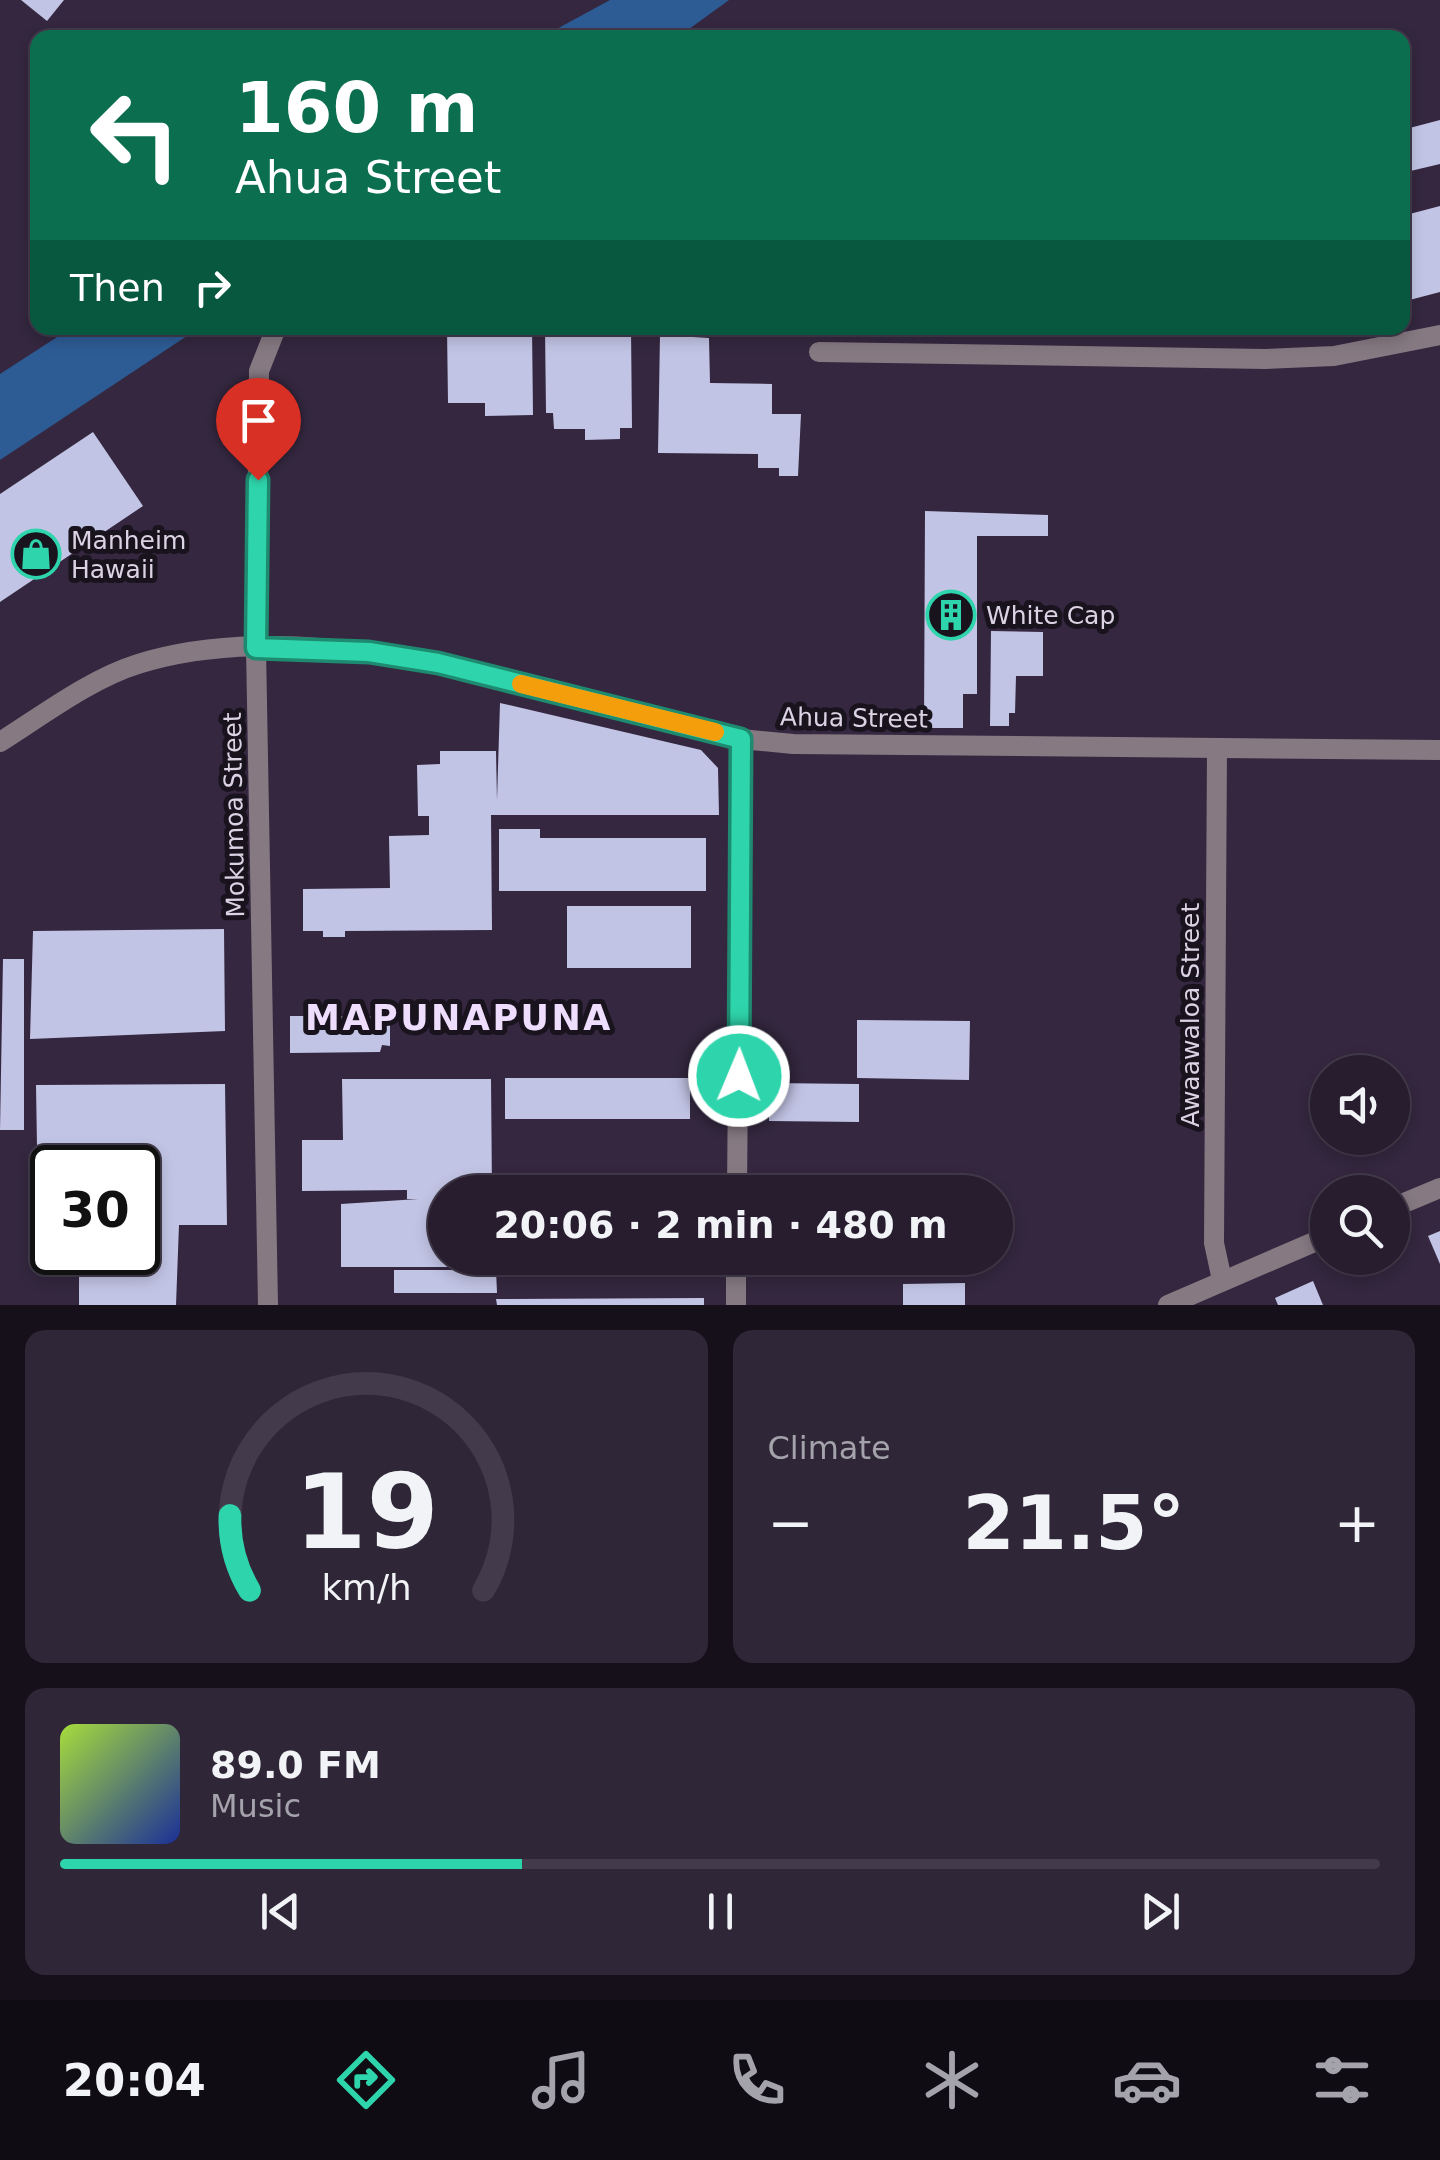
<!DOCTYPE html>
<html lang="en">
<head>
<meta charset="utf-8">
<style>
	:root { --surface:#271d2f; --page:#2f2637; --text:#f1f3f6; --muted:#a4a2aa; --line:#433b4b; --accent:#2ed4ab }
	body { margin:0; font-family:"DejaVu Sans",sans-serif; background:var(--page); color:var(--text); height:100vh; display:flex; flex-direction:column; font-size:38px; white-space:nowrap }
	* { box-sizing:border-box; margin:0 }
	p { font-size:32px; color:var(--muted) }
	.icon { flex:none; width:55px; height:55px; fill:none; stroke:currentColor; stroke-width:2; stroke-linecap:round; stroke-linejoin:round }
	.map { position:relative; height:1305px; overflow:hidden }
	.side { display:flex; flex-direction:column; gap:25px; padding:25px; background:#15101a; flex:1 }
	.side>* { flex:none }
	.guide { position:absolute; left:30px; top:30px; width:1380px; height:305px; border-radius:20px; box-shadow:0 5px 15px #0003,0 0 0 2px var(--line); background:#0b6e4f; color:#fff; overflow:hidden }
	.fabs { position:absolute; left:1310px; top:1055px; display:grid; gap:20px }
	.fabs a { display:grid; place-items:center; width:100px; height:100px; border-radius:50%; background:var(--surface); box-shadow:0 5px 15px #0003,0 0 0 2px var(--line); font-size:50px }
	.speed { position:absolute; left:30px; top:1145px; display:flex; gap:20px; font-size:50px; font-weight:700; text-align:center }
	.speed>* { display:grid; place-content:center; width:130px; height:130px; border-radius:50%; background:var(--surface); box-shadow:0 5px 15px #0003,0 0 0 2px var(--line); line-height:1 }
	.speed .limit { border:5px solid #111; border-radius:15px; background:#fff; color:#111 }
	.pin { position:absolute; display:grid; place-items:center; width:85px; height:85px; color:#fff; margin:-102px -42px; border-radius:50% 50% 50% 0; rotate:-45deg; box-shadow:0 0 10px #0007 }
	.pin .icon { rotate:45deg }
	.me { position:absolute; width:110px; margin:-55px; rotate:1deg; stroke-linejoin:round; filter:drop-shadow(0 0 8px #0008) }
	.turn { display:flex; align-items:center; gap:35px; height:210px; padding:0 40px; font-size:45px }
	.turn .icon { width:130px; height:130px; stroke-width:2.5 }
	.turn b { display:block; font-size:70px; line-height:85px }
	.then { display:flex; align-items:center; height:95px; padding:0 40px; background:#0003; gap:20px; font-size:38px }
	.big { font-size:75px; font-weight:600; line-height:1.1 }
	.side .widget { flex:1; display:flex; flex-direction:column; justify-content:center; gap:15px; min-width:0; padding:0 35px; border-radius:20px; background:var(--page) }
	.side .dial { align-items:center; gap:0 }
	.dial svg { height:260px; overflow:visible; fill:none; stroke:var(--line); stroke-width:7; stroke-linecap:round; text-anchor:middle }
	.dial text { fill:var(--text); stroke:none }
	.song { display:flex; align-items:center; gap:30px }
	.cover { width:120px; height:120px; border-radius:15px; background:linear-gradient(135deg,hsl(80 70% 55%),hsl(230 70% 35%)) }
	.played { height:10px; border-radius:5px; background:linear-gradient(90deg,var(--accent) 35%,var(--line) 35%) }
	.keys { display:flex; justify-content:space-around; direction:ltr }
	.heat { display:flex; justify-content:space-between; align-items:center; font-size:55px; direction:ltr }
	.side .tiles { flex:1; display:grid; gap:25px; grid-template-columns:1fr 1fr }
	.widget:last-child { grid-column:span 2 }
	.trip { position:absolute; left:428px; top:1175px; width:585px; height:100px; border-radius:50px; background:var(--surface); box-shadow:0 5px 15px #0003,0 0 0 2px var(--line); font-weight:600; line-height:100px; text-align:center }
	.tabs { display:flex; height:160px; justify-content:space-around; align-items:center; background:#100c13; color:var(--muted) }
	.tabs .icon { width:70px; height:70px }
	.tabs .on { color:var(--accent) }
	.tabs b { font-size:45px; color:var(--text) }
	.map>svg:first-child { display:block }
</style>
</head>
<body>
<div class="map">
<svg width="1440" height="1305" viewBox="0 0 1440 1305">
	<rect width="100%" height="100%" fill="#34273f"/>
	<g fill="#2d5c95">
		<path d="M610 0H729L678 37H542Z"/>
		<path d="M71 328H199L0 460V374Z"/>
	</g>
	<g fill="#c2c4e5">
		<path d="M21 0H64L47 21Z"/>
		<path d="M1440 120V164L1402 173V130Z"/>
		<path d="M1440 206V292L1402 302V216Z"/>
		<path d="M447 328H532L533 415 485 416V403H448Z"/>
		<path d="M545 328H631L632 428H620V439L585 440V429H554L553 413H546Z"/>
		<path d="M660 335 709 338 710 383 772 384V414H801L798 476H779V468H758V454L658 453Z"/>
		<path d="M93 432 143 506 0 602V494Z"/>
		<path d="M925 511 1048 515V536H977V694H963V728H924Z"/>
		<path d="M991 631 1043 632V676H1016L1015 713H1009V726H990Z"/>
		<path d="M500 703 701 750 718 768 719 815H491L492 930 345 931V937H323V931H303V889L390 888 389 836 429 835V816H418L417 765 440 764V751H496L497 800Z"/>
		<path d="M499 829H540V838H706V891H499Z"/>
		<rect x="567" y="906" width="124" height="62"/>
		<path d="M224 929 225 1031 30 1039 33 931Z"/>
		<path d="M3 959H24V1130H0Z"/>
		<path d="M290 1016H390V1046L382 1045 380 1052 290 1053Z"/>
		<path d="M857 1020 970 1021 969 1080 857 1078Z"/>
		<rect x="505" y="1078" width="185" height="41"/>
		<path d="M342 1079H491L492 1192H445V1258H488V1267H341V1204L418 1199H407V1190L302 1191V1140H343Z"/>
		<path d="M769 1083 859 1084V1122L769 1121Z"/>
		<path d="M225 1084 227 1225H179L176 1305H79V1252H138V1168H66V1146L37 1147 36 1085Z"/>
		<path d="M1440 1231V1264L1428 1236Z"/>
		<path d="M394 1270H496L497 1293H394Z"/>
		<path d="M1313 1281 1323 1305H1278L1275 1298Z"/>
		<path d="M965 1283V1305H903V1284Z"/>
		<path d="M704 1298V1305H497L496 1299Z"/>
	</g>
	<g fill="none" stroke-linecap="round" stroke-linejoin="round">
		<g stroke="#867982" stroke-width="20">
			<path d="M819 352 1265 359 1334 356 1440 335"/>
			<path d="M0 742C43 715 90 679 138 664 314 608 567 696 741 739L793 744 1440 750"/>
			<path d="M1217 748 1214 1243 1222 1280"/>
			<path d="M737 1192 741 739"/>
			<path d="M1392 1208 1440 1188"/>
			<path d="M268 1305 256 648 259 371 276 328"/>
			<path d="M736 1305V1258"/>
			<path d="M1168 1305 1328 1236"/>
		</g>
	</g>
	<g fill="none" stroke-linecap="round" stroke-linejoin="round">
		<g stroke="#1e8a6f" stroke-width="25">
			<path id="route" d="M258 480 256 648 369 652 438 663 741 739 739 1076"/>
		</g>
		<use href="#route" stroke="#2ed4ab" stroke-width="18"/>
		<path stroke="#f59e0b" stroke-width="18" d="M521 684 715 732"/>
	</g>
	<defs>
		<g id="shop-ring" transform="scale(2.5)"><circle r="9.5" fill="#19131e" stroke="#2ed4ab" stroke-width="1.5"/><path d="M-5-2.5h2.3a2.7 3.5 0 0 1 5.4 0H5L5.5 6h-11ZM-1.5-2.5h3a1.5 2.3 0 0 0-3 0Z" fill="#2ed4ab"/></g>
		<g id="building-ring" transform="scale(2.5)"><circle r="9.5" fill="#19131e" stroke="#2ed4ab" stroke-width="1.5"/><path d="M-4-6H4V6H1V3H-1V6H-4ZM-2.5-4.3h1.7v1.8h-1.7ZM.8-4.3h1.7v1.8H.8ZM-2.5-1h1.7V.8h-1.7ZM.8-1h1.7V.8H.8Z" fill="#2ed4ab"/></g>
	</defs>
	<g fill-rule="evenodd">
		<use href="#shop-ring" x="36" y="554"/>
		<use href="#building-ring" x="951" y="615"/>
	</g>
	<g text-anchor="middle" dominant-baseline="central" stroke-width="10" stroke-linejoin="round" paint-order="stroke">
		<g font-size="25" fill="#dbd3e3" stroke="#19131e" text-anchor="start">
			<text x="71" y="540">Manheim<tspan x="71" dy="29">Hawaii</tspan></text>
			<text x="986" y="615">White Cap</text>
		</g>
		<g font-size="25" fill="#dbd3e3" stroke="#19131e">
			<text transform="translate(854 718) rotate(1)">Ahua Street</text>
			<text transform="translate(234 815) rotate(-91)">Mokumoa Street</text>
			<text transform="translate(1190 1015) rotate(-90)">Awaawaloa Street</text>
		</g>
		<g font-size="35" font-weight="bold" letter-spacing="2.5" fill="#eeddfc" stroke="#19131e">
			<text x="459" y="1018">MAPUNAPUNA</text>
		</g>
	</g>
</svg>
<div class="fabs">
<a><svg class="icon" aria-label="sound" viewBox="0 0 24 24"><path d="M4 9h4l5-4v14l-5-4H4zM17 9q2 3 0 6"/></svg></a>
<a><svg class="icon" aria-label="search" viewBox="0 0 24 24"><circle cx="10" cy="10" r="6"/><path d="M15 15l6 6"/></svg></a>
</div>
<div class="speed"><div class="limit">30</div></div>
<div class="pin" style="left:258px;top:480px;background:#d93025"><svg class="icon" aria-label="arrive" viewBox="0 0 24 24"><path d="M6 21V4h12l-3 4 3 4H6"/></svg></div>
<svg class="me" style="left:739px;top:1076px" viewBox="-20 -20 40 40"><circle r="17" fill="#2ed4ab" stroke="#fff" stroke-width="3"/><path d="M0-11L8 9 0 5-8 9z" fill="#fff"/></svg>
<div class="trip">20:06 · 2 min · 480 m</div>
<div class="guide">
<div class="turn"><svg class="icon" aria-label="left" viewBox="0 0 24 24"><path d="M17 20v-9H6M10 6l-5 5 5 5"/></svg><div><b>160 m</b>Ahua Street</div></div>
<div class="then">Then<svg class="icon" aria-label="right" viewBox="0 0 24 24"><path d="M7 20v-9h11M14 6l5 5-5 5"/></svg></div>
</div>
</div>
<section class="side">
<div class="tiles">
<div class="widget dial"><svg viewBox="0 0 100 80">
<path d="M14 69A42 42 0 1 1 86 69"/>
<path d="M14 69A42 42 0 0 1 8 46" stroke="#2ed4ab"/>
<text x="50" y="56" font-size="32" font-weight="700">19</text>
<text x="50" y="72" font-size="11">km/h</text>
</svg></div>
<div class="widget"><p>Climate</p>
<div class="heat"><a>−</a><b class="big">21.5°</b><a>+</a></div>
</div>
<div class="widget">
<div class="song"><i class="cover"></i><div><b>89.0 FM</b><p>Music</p></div></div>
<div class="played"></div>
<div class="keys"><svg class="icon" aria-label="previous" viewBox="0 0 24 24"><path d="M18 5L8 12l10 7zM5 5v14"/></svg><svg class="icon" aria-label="pause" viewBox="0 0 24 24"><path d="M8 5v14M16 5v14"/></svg><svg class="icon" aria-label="next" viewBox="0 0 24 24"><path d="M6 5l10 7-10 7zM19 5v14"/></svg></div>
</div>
</div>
</section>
<nav class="tabs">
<b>20:04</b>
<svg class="icon on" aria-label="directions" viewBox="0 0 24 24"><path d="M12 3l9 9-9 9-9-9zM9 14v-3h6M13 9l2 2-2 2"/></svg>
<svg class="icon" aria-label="music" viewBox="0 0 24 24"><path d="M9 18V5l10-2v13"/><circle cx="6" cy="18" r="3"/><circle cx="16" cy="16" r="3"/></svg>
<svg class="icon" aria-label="phone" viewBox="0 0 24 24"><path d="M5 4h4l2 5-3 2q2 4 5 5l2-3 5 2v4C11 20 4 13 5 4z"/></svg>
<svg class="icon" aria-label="climate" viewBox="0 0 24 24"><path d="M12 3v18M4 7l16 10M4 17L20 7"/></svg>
<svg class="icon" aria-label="car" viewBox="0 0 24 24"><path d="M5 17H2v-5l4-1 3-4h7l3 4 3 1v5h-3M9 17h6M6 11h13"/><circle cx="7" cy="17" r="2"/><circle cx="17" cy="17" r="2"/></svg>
<svg class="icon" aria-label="filters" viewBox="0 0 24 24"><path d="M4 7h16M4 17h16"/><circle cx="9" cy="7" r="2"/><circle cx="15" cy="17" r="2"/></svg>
</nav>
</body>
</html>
